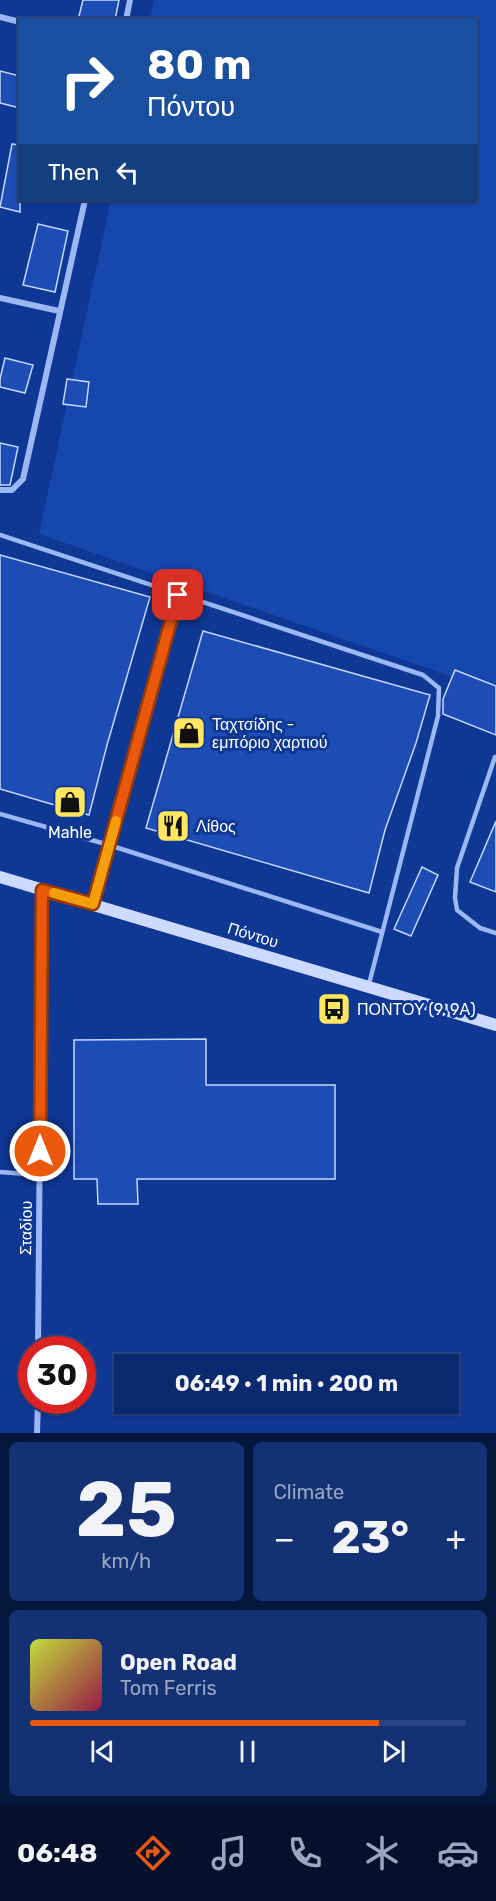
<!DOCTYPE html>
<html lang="en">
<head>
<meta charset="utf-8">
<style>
	:root { --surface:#0b296f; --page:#143174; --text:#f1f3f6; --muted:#9aa6c3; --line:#2b4582; --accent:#ea580c }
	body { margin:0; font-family:Rubik,sans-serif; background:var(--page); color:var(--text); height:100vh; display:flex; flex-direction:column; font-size:22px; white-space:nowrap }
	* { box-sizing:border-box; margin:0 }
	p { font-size:20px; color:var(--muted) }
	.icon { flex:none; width:33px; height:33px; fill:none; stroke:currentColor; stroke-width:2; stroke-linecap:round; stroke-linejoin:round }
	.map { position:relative; height:1433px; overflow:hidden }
	.drawer { display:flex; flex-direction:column; gap:9px; padding:9px; background:#06173d; flex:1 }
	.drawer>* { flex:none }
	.hud { position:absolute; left:18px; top:18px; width:460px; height:183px; border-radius:0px; box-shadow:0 2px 4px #0004,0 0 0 2px var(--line); background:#1a4fa0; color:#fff; overflow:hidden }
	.speed { position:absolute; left:18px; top:1336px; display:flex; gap:12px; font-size:30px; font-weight:700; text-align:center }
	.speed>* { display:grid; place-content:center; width:78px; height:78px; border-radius:50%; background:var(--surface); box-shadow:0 2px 4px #0004,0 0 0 2px var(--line); line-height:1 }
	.speed .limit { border:9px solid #d22; background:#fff; color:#111 }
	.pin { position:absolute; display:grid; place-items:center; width:51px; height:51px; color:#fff; margin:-26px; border-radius:12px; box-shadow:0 3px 9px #0006 }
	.me { position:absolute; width:66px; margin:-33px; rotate:0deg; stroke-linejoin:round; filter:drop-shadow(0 0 4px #0008) }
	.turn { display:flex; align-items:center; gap:21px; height:126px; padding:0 30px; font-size:27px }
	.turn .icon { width:78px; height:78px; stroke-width:2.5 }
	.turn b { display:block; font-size:42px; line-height:51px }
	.then { display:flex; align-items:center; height:57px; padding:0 30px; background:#0003; gap:12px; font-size:22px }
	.big { font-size:45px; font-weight:700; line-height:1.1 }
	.drawer .tile { flex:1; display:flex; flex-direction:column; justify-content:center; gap:9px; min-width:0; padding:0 21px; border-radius:9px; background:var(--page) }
	.drawer .dial { align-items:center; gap:0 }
	.dial b { font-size:78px; line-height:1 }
	.song { display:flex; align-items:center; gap:18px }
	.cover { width:72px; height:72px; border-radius:9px; background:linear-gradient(135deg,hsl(70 70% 55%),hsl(340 70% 35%)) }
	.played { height:6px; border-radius:3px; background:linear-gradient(90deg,var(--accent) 80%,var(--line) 80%) }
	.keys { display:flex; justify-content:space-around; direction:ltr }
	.heat { display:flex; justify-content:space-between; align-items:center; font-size:33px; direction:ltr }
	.drawer .tiles { flex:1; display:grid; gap:9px; grid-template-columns:1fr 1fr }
	.tile:last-child { grid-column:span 2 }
	.trip { position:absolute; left:114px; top:1354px; width:345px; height:60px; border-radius:0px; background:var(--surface); box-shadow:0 2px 4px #0004,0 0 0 2px var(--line); font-weight:700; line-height:60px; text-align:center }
	.dock { display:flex; height:96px; justify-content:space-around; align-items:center; background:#04102c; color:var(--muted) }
	.dock .icon { width:42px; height:42px }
	.dock .selected { color:var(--accent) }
	.dock b { font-size:27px; color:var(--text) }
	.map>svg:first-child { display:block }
</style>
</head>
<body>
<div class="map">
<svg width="496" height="1433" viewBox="0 0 496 1433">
	<rect width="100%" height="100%" fill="#0f3794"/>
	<path fill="#1647af" d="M154 0H496V692L39 534 111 200H477V20L150 19Z"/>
	<g fill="#1c4cb4" stroke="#c4d7fe" stroke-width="1.5">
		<path d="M83 0H119L115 20H78Z"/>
		<path d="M0 71 20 76V108L0 103Z"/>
		<path d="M12 144 20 145V212L0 207Z"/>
		<path d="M38 224 68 231 55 292 23 285Z"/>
		<path d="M5 358 33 365 25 393 0 387V379Z"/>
		<path d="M67 379 89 382 86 407 63 404Z"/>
		<path d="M0 443 18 447 10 485H0Z"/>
		<path d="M0 555 150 597 107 745 89 815 0 789Z"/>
		<path d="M203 631 430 695 416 743 385 830 369 893 146 828Z"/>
		<path d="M455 670 496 686V735L443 714V699Z"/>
		<path d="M496 821V892L470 882Z"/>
		<path d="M422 867 438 875 411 936 394 929Z"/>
		<path d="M206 1039V1085H335V1179H137L138 1204H98L97 1179H74V1040Z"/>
	</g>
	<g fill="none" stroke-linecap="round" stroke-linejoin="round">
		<g stroke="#9cb8f4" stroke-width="4.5">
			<path d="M0 535 423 675 439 688 438 716 369 984"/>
			<path d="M495 757 457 868 455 898 457 910 480 928 496 933"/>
			<path d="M0 814 109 845 382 932"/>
			<path d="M93 905 178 595"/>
			<path d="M0 1172 40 1175"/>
		</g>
		<g stroke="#9cb8f4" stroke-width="6">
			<path d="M0 17 20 22"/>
			<path d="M126 20 130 0"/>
			<path d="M0 298 59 311"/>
			<path d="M0 490H12L23 479 85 200"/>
			<path d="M38 1350 42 890"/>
			<path d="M37 1433 38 1401"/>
		</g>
		<path stroke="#ccdbfd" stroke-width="12" d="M0 877 496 1025"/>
	</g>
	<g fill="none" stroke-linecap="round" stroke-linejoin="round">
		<g stroke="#983908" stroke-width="15">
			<path id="route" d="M40 1151 42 890 93 904 178 595"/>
		</g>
		<use href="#route" stroke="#ea580c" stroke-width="10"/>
		<path stroke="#f59e0b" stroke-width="10" d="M54 893 93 904 116 821"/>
	</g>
	<defs>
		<g id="shop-square" transform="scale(1.725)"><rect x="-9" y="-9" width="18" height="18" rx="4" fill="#ffe65f" stroke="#0f3794"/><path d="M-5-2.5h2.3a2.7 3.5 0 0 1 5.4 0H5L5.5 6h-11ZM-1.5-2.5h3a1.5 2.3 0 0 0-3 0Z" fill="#111"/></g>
		<g id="restaurant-square" transform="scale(1.725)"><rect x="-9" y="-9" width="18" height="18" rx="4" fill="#ffe65f" stroke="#0f3794"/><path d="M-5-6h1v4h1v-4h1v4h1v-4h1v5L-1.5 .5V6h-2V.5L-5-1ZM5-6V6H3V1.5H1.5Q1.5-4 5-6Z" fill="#111"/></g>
		<g id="bus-square" transform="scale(1.725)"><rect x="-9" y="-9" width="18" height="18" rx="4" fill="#ffe65f" stroke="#0f3794"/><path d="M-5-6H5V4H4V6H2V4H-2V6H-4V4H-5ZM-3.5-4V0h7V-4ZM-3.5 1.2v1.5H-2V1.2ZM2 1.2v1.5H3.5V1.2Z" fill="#111"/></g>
	</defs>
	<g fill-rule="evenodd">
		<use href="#shop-square" x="189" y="733"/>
		<use href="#shop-square" x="70" y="802"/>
		<use href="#restaurant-square" x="173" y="826"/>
		<use href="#bus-square" x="334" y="1009"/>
	</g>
	<g text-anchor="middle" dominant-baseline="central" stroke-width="6" stroke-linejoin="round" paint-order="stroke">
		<g font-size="16" fill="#fff" stroke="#0f3794" text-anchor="start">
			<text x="212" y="724">Ταχτσίδης -<tspan x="212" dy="18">εμπόριο χαρτιού</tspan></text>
			<text x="196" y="826">Λίθος</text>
			<text x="70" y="832" text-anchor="middle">Mahle</text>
			<text x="357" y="1009">ΠΟΝΤΟΥ (9, 9Α)</text>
		</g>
		<g font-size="16" fill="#fff" stroke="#0f3794">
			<text transform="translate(253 935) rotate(17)">Πόντου</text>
			<text transform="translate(26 1228) rotate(-89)">Σταδίου</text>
		</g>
	</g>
</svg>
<div class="speed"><div class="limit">30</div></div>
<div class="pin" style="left:178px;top:595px;background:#d93025"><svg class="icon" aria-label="arrive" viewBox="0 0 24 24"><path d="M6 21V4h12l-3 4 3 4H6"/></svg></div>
<svg class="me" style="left:40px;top:1151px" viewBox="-20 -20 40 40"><circle r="17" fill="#ea580c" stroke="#fff" stroke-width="3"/><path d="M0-11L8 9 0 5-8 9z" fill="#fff"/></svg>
<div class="trip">06:49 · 1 min · 200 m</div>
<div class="hud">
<div class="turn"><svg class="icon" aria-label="right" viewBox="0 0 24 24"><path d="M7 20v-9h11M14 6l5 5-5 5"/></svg><div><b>80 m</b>Πόντου</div></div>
<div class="then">Then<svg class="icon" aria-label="left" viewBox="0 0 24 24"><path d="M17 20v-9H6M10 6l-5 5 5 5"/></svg></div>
</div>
</div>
<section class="drawer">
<div class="tiles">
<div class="tile dial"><b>25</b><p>km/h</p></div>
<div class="tile"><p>Climate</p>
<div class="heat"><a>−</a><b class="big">23°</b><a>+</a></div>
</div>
<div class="tile">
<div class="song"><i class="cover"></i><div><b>Open Road</b><p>Tom Ferris</p></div></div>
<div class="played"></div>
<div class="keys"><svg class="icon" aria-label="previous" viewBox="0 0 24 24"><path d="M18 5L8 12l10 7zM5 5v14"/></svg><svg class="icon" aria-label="pause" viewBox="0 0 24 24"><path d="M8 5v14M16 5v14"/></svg><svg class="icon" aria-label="next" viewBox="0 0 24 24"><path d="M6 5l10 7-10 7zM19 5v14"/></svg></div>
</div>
</div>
</section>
<nav class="dock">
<b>06:48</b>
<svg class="icon selected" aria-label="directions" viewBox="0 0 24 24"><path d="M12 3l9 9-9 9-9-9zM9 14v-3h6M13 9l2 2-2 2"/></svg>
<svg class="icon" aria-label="music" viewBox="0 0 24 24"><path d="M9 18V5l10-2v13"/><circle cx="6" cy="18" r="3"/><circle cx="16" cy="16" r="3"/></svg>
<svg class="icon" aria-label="phone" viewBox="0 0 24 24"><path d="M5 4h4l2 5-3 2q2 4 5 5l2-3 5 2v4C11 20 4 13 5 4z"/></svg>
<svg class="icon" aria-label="climate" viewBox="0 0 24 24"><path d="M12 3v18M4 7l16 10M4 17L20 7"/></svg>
<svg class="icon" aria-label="car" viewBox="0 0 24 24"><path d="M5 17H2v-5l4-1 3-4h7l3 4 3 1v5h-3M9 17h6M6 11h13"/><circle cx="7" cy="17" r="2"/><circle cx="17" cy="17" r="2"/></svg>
</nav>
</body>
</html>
